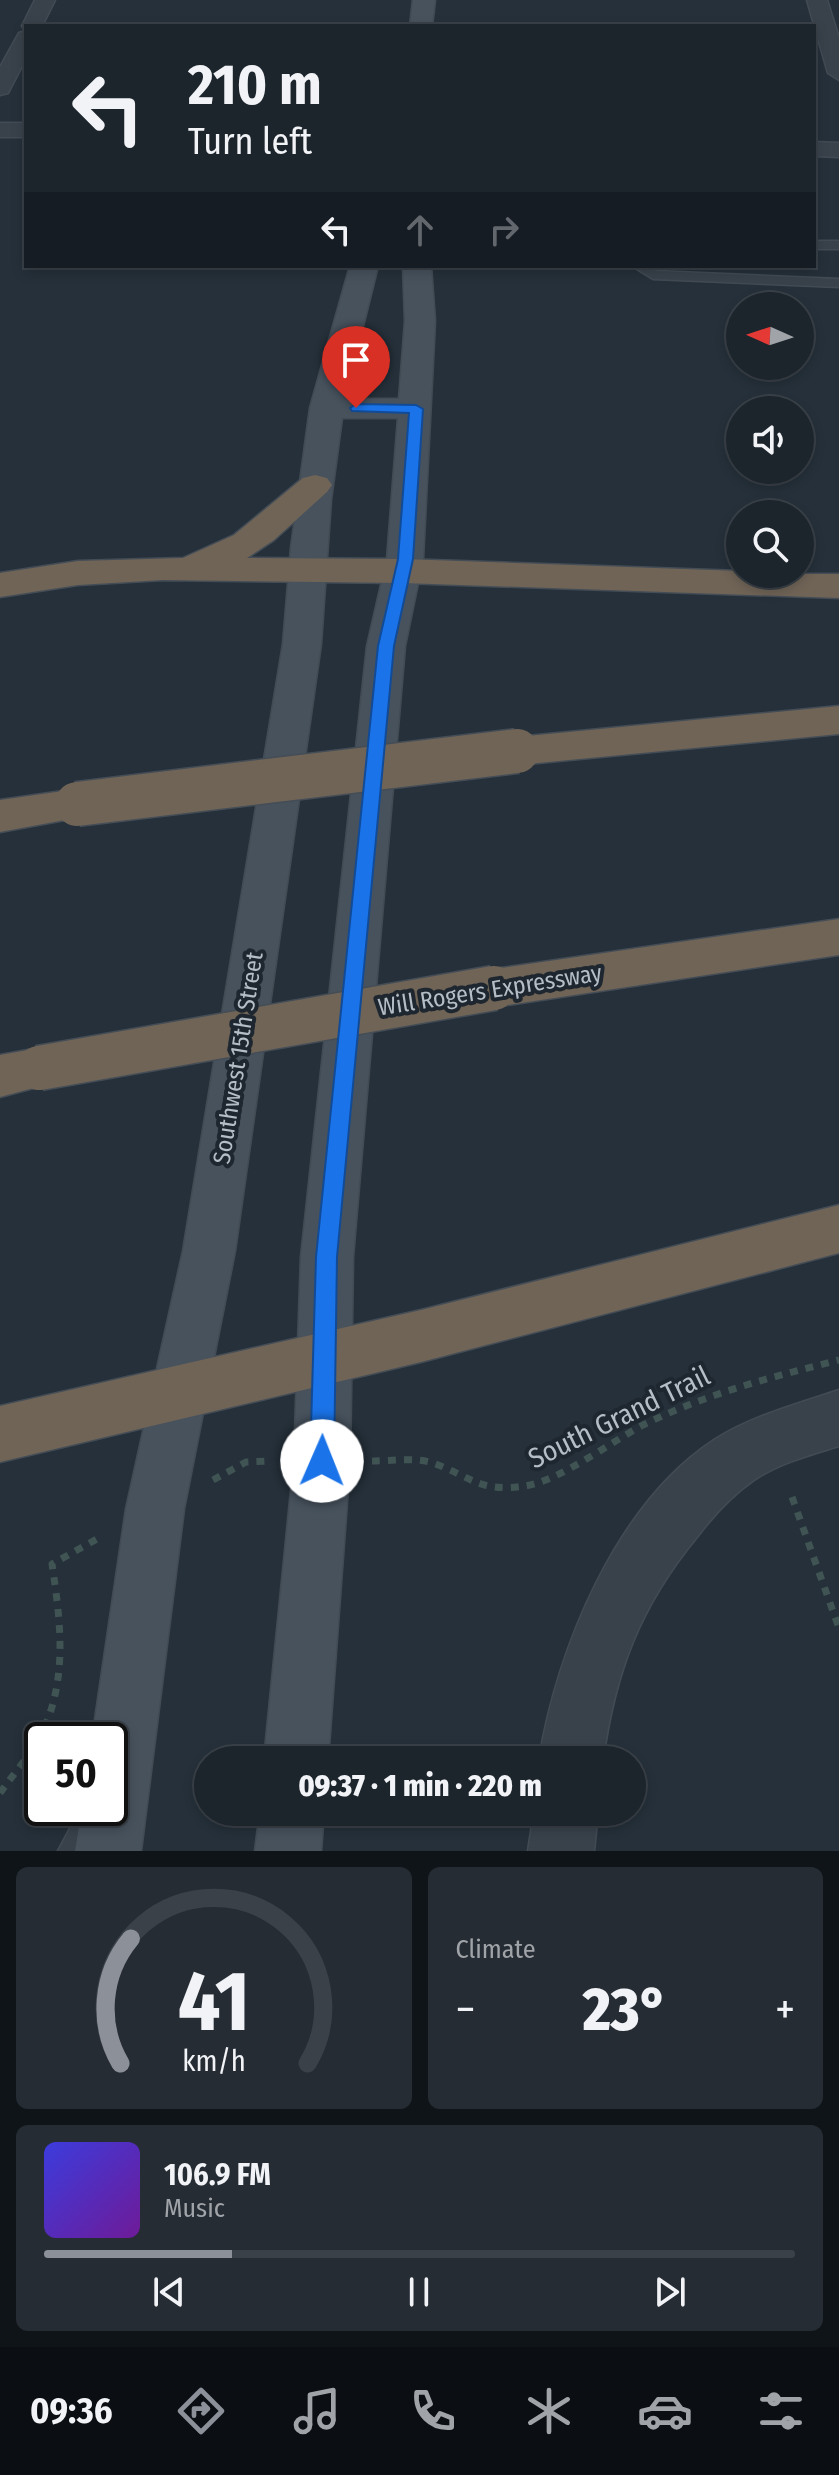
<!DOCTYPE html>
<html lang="en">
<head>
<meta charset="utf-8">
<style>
	:root { --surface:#1c242c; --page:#252c34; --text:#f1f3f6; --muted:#a0a4a9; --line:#3a4148; --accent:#8c9099 }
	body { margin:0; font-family:"Fira Sans Condensed",sans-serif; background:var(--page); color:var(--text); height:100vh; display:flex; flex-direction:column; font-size:30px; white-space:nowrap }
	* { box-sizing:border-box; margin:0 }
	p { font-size:26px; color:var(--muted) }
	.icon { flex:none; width:44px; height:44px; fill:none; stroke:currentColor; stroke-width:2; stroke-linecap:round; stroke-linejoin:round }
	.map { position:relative; height:1851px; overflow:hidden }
	.side { display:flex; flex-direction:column; gap:16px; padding:16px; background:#0f1418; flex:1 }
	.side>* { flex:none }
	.hud { position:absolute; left:24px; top:24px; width:792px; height:244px; border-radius:0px; box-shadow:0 4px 12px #0003,0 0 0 2px var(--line); background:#1c242c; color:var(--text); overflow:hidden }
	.needle { width:52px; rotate:273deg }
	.controls { position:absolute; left:726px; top:292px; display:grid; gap:16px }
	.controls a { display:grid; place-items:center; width:88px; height:88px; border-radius:50%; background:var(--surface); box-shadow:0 4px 12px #0003,0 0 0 2px var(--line); font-size:40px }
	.speed { position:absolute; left:24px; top:1722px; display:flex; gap:16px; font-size:40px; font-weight:700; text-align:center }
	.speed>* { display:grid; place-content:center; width:104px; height:104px; border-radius:50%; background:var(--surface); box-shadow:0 4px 12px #0003,0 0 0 2px var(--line); line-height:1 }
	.speed .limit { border:4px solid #111; border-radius:12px; background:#fff; color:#111 }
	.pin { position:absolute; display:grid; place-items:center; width:68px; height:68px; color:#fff; margin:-82px -34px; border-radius:50% 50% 50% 0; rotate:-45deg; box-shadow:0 0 8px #0007 }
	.pin .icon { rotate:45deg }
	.me { position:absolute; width:88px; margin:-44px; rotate:1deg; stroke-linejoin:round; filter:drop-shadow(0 0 6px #0008) }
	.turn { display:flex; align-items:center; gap:28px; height:168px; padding:0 32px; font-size:36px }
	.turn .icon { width:104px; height:104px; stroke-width:2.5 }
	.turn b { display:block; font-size:56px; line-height:68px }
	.lanes { display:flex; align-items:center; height:76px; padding:0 32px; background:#0003; justify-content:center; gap:40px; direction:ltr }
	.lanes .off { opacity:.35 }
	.big { font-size:60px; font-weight:800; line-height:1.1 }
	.side .card { flex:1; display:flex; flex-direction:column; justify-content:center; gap:12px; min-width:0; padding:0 28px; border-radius:12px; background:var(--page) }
	.side .dial { align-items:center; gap:0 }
	.dial svg { height:208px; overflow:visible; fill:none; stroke:var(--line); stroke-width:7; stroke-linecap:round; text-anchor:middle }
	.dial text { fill:var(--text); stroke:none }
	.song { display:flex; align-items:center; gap:24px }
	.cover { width:96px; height:96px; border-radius:12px; background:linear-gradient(135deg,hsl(240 70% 55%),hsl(280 70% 35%)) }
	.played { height:8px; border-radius:4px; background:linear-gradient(90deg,var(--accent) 25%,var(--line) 25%) }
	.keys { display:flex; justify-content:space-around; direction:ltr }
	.heat { display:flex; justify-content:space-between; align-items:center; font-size:44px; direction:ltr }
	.side .tiles { flex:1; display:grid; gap:16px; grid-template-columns:1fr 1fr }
	.card:last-child { grid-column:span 2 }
	.trip { position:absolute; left:194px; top:1746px; width:452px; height:80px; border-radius:40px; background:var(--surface); box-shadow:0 4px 12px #0003,0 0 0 2px var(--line); font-weight:800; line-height:80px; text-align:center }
	.tab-bar { display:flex; height:128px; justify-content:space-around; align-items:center; background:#0b0e12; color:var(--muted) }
	.tab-bar .icon { width:56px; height:56px }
	.tab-bar .current { color:var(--accent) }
	.tab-bar b { font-size:36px; color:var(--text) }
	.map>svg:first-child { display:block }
</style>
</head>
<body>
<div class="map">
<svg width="839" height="1851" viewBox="0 0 839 1851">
	<rect width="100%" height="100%" fill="#25303a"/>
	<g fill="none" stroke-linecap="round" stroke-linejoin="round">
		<g stroke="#424b54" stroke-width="3">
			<g id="service">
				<rect x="814" y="241" width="25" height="8"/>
				<path d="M632 266H647L656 271 839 279V287L653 279Z"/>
				<path d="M110 1804 112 1808 89 1851H58L81 1808H110Z"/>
			</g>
		</g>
		<g stroke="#424b54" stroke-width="3">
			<g id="minor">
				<path d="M35 0H55L42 26H26V58L8 93 0 95V67L19 33 26 31 22 26Z"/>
				<path d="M807 0H827L839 38V80L828 73Z"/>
				<rect x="0" y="123" width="26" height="14"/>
				<path d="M814 142 839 143V157L814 156Z"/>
			</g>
		</g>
		<g stroke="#424b54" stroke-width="3">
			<g id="tertiary">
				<path d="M839 1390V1446C810 1455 779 1463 754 1480 732 1495 713 1516 697 1537 640 1606 615 1672 603 1760H539C557 1649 616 1504 714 1440 751 1416 798 1404 839 1390Z"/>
				<path d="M534 1812H598L594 1851H528Z"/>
			</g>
		</g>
		<g stroke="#424b54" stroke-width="3">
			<g id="secondary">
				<path d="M413 0H435L432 26H410Z"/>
				<path d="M350 266H378L345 399H399L405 321 403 266H431L435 321 423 559 405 646 353 1257 350 1461 328 1760H264L294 1461 301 1257 367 646 387 559 398 418H342L331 500 321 644 235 1251 184 1509 141 1851H75L82 1808H110V1740H92L126 1509 183 1251 283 644 291 548 310 408Z"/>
				<path d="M260 1812H324L321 1851H255Z"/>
			</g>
		</g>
		<g stroke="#444d56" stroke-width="3">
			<g id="motorway">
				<path d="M315 475 327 478 332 485 327 492 274 540 247 558 403 559 740 571V574H839V598L403 583 163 580 78 585 0 597V573L78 561 183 558 234 535 303 478Z"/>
				<path d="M839 706V734L517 765 503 761 497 751 503 741 517 737Z"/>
				<path d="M77 789 92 793 98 804 92 815 0 832V800Z"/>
				<path d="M839 919V955L494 1007 478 1001 471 988 478 975 494 969Z"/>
				<path d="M39 1048 56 1054 63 1068 56 1082 0 1097V1055Z"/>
				<path d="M839 1205V1253L421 1362 0 1462V1406L421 1310Z"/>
			</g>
		</g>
		<g stroke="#405453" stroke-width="7" stroke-dasharray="8 8" stroke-linecap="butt">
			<path d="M372 1461C390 1461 416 1457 433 1463 470 1476 479 1493 525 1486 559 1481 611 1442 643 1425 706 1394 771 1377 839 1360"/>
			<path d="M213 1480 246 1462 270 1461"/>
			<path d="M792 1497 839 1628"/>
			<path d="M0 1793C12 1776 26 1760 37 1742 69 1686 61 1624 52 1564L97 1539"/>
		</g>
		<use href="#service" fill="#39424b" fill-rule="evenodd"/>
		<use href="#minor" fill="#39424b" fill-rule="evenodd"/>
		<use href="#tertiary" fill="#39424b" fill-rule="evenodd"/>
		<use href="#secondary" fill="#47525d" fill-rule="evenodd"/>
		<use href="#motorway" fill="#706457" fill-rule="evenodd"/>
		<g stroke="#444d56" stroke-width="47" stroke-linecap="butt">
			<g id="motorway-bridge">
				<path d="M77 804 517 751"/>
				<path d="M39 1068 494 988"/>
			</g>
		</g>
		<use href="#motorway-bridge" stroke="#706457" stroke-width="44"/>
	</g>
	<path fill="#1a73e8" stroke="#114b97" stroke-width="2" d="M356 404 416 405 423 409 413 559 394 646 337 1257 334 1461 330 1469 322 1473 314 1469 310 1461 316 1257 378 646 398 559 409 413 352 411 350 408Z"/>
	<g text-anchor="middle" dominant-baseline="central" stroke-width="8" stroke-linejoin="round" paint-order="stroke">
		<g font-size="24" fill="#b5bdc6" stroke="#1e2730">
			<text transform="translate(490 990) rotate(-9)">Will Rogers Expressway</text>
			<text transform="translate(238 1058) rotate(-81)">Southwest 15th Street</text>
		</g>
		<g font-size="28" fill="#b5bdc6" stroke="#1e2730">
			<text transform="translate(619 1417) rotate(-26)">South Grand Trail</text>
		</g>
	</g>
</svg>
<div class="controls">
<a><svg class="needle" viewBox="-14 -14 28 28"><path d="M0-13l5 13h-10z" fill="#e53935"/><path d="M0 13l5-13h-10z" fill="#a0a4a9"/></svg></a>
<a><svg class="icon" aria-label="sound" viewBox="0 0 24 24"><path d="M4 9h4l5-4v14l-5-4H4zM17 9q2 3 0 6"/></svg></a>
<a><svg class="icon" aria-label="search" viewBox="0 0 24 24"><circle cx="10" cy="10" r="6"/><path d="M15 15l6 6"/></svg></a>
</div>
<div class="speed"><div class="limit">50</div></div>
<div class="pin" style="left:356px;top:408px;background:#d93025"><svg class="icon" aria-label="arrive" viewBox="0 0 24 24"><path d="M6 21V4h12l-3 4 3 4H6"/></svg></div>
<svg class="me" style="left:322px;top:1461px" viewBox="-20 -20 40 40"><circle r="19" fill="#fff"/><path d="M0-13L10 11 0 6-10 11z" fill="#1a73e8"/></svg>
<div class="trip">09:37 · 1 min · 220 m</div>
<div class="hud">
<div class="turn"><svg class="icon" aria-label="left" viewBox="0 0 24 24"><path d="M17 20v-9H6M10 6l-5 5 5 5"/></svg><div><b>210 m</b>Turn left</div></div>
<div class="lanes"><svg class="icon" aria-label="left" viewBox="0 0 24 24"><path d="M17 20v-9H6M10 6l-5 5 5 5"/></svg><svg class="icon off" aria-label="ahead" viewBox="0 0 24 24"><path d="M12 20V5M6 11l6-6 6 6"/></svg><svg class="icon off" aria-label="right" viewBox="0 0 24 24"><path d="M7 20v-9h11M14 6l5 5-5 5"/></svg></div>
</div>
</div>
<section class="side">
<div class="tiles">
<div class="card dial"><svg viewBox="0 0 100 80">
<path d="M14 69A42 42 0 1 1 86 69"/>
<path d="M14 69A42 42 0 0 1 18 21" stroke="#8c9099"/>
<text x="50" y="56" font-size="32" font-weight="700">41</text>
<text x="50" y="72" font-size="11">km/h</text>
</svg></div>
<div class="card"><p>Climate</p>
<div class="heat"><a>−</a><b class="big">23°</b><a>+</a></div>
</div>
<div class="card">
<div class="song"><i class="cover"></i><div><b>106.9 FM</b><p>Music</p></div></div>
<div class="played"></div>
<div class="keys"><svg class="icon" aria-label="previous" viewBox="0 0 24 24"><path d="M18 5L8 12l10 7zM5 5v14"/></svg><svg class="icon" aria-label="pause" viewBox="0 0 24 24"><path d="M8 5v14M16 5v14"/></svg><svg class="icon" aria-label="next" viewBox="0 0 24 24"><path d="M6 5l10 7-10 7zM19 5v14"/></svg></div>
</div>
</div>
</section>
<nav class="tab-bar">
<b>09:36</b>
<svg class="icon current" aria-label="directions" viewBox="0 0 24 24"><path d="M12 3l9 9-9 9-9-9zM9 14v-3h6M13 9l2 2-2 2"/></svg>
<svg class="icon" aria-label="music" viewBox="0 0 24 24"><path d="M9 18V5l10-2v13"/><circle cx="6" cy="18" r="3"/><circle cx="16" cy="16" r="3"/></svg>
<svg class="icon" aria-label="phone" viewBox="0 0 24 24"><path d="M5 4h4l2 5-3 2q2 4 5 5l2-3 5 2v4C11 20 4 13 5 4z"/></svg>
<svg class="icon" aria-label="climate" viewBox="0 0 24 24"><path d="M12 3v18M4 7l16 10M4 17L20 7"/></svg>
<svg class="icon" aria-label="car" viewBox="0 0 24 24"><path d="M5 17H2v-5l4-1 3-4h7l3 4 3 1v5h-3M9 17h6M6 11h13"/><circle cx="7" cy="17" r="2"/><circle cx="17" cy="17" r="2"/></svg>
<svg class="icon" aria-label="filters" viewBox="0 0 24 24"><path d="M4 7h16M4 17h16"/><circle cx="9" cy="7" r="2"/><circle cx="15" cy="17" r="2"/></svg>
</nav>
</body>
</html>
